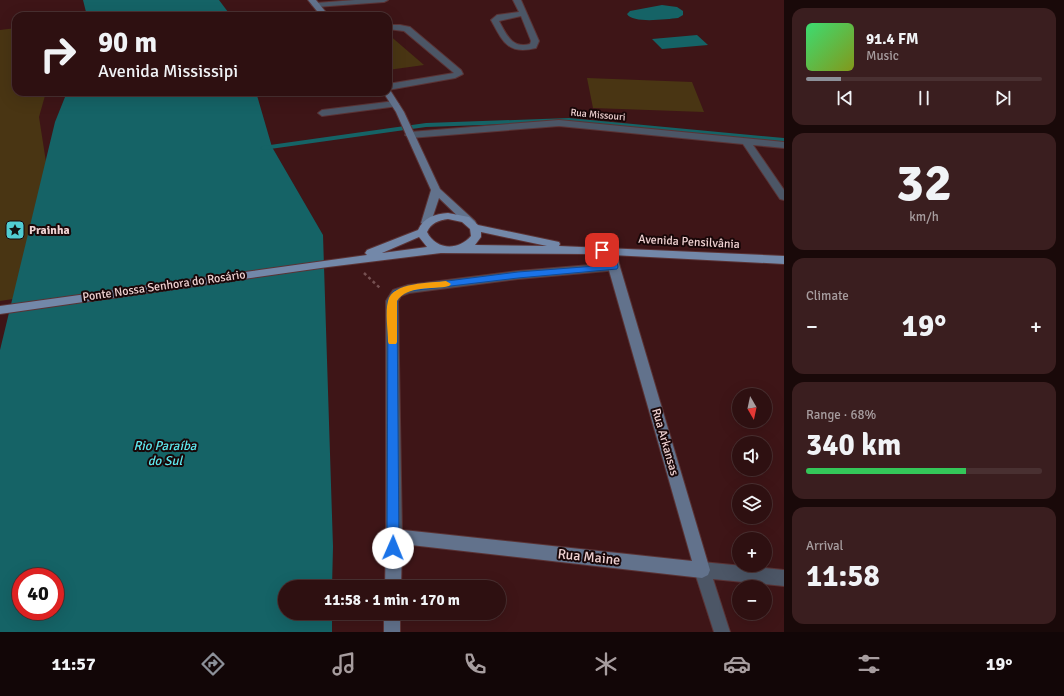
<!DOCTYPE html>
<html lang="en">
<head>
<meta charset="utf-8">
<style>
	:root { --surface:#2e1011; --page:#3a1e1f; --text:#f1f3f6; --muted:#a79d9f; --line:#493031; --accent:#8c9099 }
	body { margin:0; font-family:Signika,sans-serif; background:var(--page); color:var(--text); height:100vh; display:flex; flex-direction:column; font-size:15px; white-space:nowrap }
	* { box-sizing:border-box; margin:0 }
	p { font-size:13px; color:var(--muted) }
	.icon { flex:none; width:22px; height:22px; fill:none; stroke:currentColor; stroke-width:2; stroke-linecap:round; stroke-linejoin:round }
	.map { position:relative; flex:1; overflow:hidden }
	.sheet { display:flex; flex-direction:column; gap:8px; padding:8px; background:#190909; width:280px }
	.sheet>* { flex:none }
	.top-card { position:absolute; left:12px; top:12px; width:380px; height:84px; border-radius:12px; box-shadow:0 4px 16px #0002,0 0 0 1px var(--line); background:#2e1011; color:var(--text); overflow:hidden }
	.needle { width:26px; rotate:171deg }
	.controls { position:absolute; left:732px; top:388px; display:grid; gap:8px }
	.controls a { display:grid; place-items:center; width:40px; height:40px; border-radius:50%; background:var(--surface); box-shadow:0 4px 16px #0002,0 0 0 1px var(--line); font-size:20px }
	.speed { position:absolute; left:12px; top:568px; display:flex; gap:8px; font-size:20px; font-weight:700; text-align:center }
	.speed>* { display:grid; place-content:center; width:52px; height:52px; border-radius:50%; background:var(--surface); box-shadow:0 4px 16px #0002,0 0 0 1px var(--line); line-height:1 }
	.speed .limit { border:6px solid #d22; background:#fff; color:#111 }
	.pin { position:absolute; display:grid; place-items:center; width:34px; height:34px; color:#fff; margin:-17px; border-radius:8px; box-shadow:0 2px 6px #0006 }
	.me { position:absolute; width:44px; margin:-22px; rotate:1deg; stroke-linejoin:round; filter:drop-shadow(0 0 3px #0008) }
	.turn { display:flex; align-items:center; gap:14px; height:84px; padding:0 20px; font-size:18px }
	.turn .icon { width:52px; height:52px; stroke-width:2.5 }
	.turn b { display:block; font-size:28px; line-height:34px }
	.big { font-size:30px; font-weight:800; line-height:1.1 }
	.sheet .card { flex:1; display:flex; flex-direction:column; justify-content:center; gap:6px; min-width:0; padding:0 14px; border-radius:12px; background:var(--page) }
	.sheet .dial { align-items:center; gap:0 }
	.dial b { font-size:52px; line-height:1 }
	.song { display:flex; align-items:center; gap:12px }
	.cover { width:48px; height:48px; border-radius:6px; background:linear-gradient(135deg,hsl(140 70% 55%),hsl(70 70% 35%)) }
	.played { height:4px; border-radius:2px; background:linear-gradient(90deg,var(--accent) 15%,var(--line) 15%) }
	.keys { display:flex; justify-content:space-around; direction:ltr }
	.heat { display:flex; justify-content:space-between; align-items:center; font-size:22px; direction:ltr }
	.charge { height:6px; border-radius:3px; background:linear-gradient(90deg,#34c759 68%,var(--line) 0) }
	.trip { position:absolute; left:278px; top:580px; width:228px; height:40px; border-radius:20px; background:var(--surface); box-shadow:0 4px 16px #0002,0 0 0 1px var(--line); font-weight:800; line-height:40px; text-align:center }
	.tabs { display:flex; height:64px; justify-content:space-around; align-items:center; background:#120607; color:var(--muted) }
	.tabs .icon { width:28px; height:28px }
	.tabs .current { color:var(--accent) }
	.tabs b { font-size:18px; color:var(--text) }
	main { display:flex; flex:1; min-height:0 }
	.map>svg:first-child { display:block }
</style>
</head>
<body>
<main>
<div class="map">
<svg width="784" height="632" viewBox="0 0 784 632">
	<rect width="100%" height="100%" fill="#3e1517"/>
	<g fill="#493513">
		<path d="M16 28V92H46L39 117 46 162 13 299 0 301V30Z"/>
		<path d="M388 34 424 65 388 70Z"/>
		<path d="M587 78 692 82 704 112 593 108Z"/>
	</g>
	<g fill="#156366" fill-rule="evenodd">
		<path d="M83 0H219L231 16H87Z"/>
		<path d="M662 5 677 7 683 11V15L678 18C667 19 633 24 627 14L630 11Z"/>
		<path d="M697 35 708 45 662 49 652 39Z"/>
		<path d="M67 92H256L272 147 323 235 333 547 332 587H285V613H332V632H0V350L55 122ZM21 577H55V611H21Z"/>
	</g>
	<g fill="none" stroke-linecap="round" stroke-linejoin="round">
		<path fill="#156366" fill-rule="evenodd" d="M569 118 784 138V142L569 122 426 127 263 150 260 148 263 146 426 123Z"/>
		<g stroke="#5a3335" stroke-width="2">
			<g id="lane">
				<path d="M513 0H521L539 41 536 48C508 55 503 42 491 20L497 15 519 12ZM521 16 531 41 530 44C512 49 506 34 499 21Z"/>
				<path d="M395 101 399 104 398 106 322 116 318 113 322 110Z"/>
				<path d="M559 120 784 142V148L753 145 784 190V200L780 199 743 144 559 126 410 138 405 135 410 132Z"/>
			</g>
		</g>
		<g stroke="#5a3335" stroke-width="2">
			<g id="street">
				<path d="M355 0H388L384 2 316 7 312 5 316 3Z"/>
				<path d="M388 25H400L410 27 461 70 463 74 455 78 388 90V84L454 73 404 31 388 29Z"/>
				<path d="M614 263 618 264 620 267 618 270 518 279 409 293 401 296 398 301 402 536 399 541 394 543 389 541 386 536V301L393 290 408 285 518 271Z"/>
				<path d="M702 562 784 570V586L713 579 730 632H714L694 570 696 565Z"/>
			</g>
		</g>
		<g stroke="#5a3335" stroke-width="2">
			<g id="secondary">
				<path d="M308 0H316L329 16H321Z"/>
				<path d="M388 90H390L404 112 440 189 475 221 476 223 475 225H467L439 198 430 225 426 226 421 223 431 190 396 112 383 92H388Z"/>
				<path d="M611 247 615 248 620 267 710 570 708 575 702 578 402 544 401 587H385L386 536 389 531 394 529 692 561 608 267 606 251 607 248Z"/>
				<rect x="384" y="613" width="16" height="19"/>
			</g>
		</g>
		<g stroke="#5a3335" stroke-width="2">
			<path id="primary" d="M448 213 469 217 478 225 559 242 560 244 559 246 784 256V264L593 254 441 253 328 267 0 314V306L367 255 365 253 367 250 418 230C424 217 435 214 448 213ZM448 219 462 222 470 229 471 236C458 251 436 250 427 232 431 223 439 220 448 219ZM481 232 547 246 475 245 481 237ZM419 237 427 247 382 253Z"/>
		</g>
		<path stroke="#755051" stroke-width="2.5" stroke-dasharray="3 3" stroke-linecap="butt" d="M364 273 381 289"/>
		<use href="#lane" fill="#4c5666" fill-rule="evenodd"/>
		<use href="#street" fill="#4c5666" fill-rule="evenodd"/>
		<use href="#secondary" fill="#62728c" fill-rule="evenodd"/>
		<use href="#primary" fill="#7388a9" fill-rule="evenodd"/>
	</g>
	<path fill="#1a73e8" stroke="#114b97" d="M599 248 614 249 618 267 617 269 518 278 409 291 400 295 397 301 399 548 398 552 393 554 389 552 387 548 388 300 394 291 408 286 518 272 609 265 607 253 599 252 598 250Z"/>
	<path fill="#f59e0b" d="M446 281 451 284 449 286C433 290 407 285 397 301V342L396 344H389L388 342C388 330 385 312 388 301 392 282 431 283 446 281Z"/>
	<defs>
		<g id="sight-square" transform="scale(1)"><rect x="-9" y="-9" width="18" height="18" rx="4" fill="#51ccd2" stroke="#190708"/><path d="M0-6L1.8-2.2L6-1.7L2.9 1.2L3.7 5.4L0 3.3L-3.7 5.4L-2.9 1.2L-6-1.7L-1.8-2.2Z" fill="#111"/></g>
	</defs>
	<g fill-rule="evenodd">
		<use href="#sight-square" x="15" y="230"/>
	</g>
	<g text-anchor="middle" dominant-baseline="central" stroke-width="4" stroke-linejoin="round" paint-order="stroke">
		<g font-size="10" fill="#efd2d2" stroke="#190708">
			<text transform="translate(598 115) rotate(5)">Rua Missouri</text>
		</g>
		<g font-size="12" font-weight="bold" fill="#efd2d2" stroke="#190708" text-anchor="start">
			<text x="29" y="230">Prainha</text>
		</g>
		<g font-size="12" fill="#efd2d2" stroke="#190708">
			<text transform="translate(689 242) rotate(3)">Avenida Pensilvânia</text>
			<text transform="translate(164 286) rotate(-8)">Ponte Nossa Senhora do Rosário</text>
			<text transform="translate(665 442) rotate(74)">Rua Arkansas</text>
		</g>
		<g font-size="13" font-style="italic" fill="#5ee8ee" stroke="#190708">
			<text x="165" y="446">Rio Paraíba<tspan x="165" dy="15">do Sul</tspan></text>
		</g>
		<g font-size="14" fill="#efd2d2" stroke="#190708">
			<text transform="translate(589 557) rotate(6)">Rua Maine</text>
		</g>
	</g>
</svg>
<div class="controls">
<a><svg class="needle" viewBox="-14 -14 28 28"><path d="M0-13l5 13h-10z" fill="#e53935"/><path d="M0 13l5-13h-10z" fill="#a79d9f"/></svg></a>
<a><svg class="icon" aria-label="sound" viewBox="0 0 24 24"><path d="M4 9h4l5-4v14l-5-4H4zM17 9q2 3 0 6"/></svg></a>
<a><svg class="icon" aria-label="layers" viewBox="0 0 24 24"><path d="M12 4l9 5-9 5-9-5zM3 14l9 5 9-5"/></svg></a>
<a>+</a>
<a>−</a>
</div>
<div class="speed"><div class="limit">40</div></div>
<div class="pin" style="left:602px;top:250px;background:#d93025"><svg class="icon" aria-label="arrive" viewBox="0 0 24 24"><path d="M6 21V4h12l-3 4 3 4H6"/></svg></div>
<svg class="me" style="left:393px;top:548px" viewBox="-20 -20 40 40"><circle r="19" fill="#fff"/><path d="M0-13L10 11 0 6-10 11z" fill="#1a73e8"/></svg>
<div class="trip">11:58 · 1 min · 170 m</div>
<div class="top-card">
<div class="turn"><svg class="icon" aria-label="right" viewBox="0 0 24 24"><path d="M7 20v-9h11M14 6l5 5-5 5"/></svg><div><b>90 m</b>Avenida Mississipi</div></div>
</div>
</div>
<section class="sheet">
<div class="card">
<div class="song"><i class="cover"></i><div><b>91.4 FM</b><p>Music</p></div></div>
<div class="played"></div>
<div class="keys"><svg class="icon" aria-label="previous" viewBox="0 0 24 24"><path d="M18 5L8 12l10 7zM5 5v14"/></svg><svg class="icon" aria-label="pause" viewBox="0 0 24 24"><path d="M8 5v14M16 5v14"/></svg><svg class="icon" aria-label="next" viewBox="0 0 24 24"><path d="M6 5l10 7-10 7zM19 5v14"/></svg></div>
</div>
<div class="card dial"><b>32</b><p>km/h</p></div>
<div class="card"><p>Climate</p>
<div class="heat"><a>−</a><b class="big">19°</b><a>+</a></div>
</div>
<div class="card"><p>Range · 68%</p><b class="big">340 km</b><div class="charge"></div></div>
<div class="card"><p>Arrival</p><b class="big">11:58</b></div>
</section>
</main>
<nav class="tabs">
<b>11:57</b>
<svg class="icon current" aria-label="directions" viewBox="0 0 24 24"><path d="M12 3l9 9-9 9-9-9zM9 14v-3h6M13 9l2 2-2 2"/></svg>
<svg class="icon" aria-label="music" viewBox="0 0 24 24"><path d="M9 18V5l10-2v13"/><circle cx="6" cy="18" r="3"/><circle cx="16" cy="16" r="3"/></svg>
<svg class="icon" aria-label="phone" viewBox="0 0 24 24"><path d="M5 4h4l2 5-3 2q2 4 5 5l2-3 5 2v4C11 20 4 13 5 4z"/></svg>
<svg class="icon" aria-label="climate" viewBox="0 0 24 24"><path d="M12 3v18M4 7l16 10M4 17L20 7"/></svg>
<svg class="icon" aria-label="car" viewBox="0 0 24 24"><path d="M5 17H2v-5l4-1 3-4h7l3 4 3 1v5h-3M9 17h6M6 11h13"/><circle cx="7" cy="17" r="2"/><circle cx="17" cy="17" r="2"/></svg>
<svg class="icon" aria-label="filters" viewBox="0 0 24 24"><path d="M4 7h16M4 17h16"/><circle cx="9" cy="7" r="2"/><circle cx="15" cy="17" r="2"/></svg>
<b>19°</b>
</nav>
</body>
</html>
